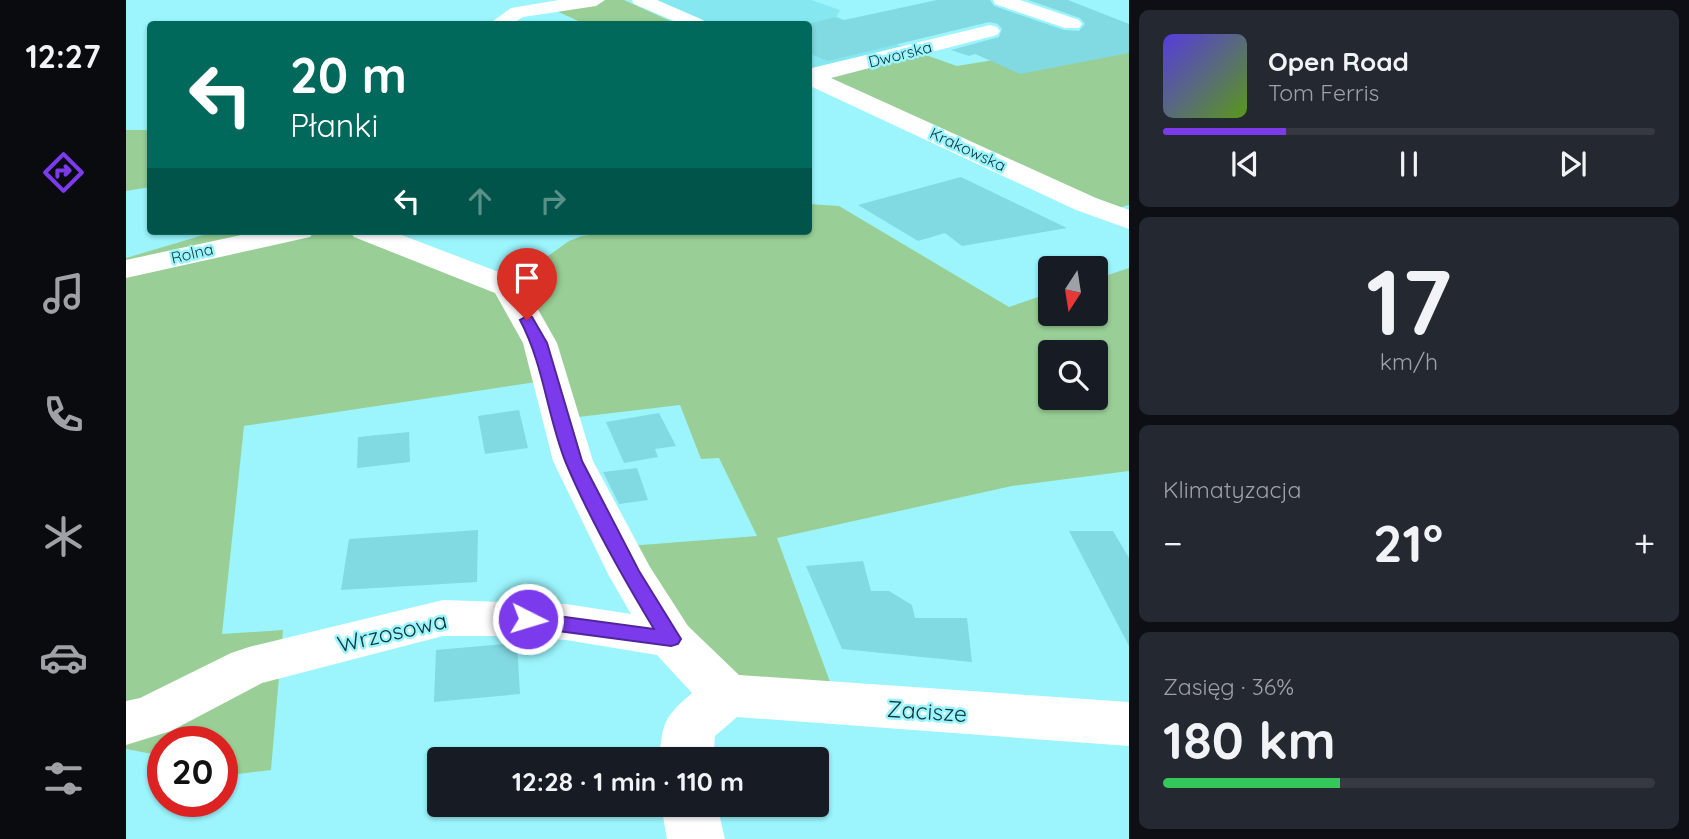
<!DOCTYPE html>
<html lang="pl">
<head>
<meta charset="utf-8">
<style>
	:root { --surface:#171b24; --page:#242831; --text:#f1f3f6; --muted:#9ea1a6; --line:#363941; --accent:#7c3aed }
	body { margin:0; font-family:Quicksand,sans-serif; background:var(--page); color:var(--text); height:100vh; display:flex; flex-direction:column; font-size:26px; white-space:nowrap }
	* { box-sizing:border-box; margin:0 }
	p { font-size:23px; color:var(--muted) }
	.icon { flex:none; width:38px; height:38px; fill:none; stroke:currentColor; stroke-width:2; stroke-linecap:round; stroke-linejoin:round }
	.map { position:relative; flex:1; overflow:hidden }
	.panel { display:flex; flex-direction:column; gap:10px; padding:10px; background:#0d0f14; width:560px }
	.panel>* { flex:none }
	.guide { position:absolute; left:21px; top:21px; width:665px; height:214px; border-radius:7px; box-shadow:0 2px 5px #0004; background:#00695c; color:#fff; overflow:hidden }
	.needle { width:46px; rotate:192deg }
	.buttons { position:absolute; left:912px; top:256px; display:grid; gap:14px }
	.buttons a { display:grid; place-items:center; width:70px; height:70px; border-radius:7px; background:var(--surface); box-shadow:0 2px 5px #0004; font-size:35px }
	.speed { position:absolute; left:21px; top:726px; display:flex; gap:14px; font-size:35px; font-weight:700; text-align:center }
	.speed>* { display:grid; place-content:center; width:91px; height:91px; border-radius:50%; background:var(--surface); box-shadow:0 2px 5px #0004; line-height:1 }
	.speed .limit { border:10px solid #d22; background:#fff; color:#111 }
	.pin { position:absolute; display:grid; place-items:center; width:60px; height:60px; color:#fff; margin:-72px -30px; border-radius:50% 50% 50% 0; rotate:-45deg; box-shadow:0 0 7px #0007 }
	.pin .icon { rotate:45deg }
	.me { position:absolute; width:77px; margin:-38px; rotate:95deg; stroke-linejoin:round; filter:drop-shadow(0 0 5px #0008) }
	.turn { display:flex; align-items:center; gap:24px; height:147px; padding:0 28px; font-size:32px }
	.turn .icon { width:91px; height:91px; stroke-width:2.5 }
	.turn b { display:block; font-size:49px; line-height:60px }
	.lanes { display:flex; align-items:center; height:66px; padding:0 28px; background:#0003; justify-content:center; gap:35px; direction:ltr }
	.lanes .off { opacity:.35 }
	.big { font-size:52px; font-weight:700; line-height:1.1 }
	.panel .widget { flex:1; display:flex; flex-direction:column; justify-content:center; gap:10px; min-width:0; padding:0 24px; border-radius:10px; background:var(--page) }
	.panel .dial { align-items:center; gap:0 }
	.dial b { font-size:91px; line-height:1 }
	.song { display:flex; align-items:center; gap:21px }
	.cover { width:84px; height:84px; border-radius:10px; background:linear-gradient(135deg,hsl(250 70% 55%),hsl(90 70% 35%)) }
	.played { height:7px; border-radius:4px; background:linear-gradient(90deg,var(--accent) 25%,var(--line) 25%) }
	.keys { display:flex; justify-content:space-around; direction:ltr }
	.heat { display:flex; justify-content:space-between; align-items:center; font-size:38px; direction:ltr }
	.charge { height:10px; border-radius:5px; background:linear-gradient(90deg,#34c759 36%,var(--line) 0) }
	.trip { position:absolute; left:301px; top:747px; width:402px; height:70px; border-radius:7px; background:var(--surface); box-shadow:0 2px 5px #0004; font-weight:700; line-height:70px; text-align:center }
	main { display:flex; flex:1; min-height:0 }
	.tabs { display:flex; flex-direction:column; width:126px; justify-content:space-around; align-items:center; background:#090b0e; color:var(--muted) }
	.tabs .icon { width:49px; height:49px }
	.tabs .on { color:var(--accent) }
	.tabs b { font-size:32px; color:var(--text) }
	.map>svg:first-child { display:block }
</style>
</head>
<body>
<main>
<nav class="tabs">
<b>12:27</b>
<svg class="icon on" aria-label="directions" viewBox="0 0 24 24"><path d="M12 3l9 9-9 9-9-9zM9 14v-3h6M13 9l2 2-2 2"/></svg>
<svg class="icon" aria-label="music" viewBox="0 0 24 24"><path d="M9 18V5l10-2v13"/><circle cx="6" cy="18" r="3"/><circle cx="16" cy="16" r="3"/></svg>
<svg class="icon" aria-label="phone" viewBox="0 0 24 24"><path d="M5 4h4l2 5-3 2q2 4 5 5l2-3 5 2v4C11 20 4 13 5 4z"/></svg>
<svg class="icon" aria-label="climate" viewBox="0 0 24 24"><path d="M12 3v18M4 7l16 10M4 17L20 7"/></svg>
<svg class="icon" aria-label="car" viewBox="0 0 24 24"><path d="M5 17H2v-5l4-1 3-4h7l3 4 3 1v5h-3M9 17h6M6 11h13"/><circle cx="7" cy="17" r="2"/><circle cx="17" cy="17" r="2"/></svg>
<svg class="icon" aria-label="filters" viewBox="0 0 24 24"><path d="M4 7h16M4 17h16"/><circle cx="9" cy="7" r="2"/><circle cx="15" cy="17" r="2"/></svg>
</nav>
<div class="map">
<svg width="1003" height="839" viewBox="0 0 1003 839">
	<rect width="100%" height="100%" fill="#9cf5fd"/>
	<path fill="#85e8f1" d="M525 0H685L714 10 709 20 785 50 682 74V24H577Z"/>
	<g fill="#99cf96" fill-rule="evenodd">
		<path d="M479 0H498L551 24H459L426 9Z"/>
		<path d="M1003 38V205L988 209 692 78 791 52 831 66Z"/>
		<path d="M0 130H24V187L0 191Z"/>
		<path d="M683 204 713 206 883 307 924 293V313H970V279L1003 268V471L886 486 651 538 707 690 601 682 502 546 631 536 593 458 575 459 554 405 444 418 397 292 400 277 422 256 443 241 456 236 497 231H682ZM924 352H970V397H924Z"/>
		<path d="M91 231H218L255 240 382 296 417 381 118 426 96 634 157 630 145 770 96 776V742H37V756L0 749V258Z"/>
	</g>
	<g fill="#81d9e1">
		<path d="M811 0H864L868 6 938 30 953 31 959 24 954 18 902 0H942L1003 24V53L894 74 849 54 843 56 825 50 873 37 876 29 872 24 863 22 702 61 682 53V24L710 17 718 20Z"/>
		<path d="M835 177 941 228 836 246 819 233 792 241 732 205Z"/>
		<path d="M393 410 402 448 359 454 352 416Z"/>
		<path d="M533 413 550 446 529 449 532 457 498 463 480 422Z"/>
		<path d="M283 432 284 462 231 468 232 437Z"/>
		<path d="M511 468 522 500 493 504 477 472Z"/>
		<path d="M352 530 351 582 215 590 223 539Z"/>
		<path d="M943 531H987L1003 558V646Z"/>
		<path d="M737 561 745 591H763L786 605 789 618H841L846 662 716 649 680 566Z"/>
		<path d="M391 643 394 694 308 702 310 650Z"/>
	</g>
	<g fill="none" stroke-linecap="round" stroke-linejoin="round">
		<g fill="#fff" fill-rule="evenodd">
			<path d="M433 0H479L470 6 397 17 386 24H363L385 8Z"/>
			<path d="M506 0H531L577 20 580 24H555L508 4Z"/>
			<path d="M867 0H894L953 20 956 24 953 28H939L869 4Z"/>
			<path d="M864 25 871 27 874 31 871 35 705 78 970 198 1003 210V229L950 210 682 85V69Z"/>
			<path d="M133 231H189L184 237 0 278V260Z"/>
			<path d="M223 231H265L391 279 405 297 431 343 467 461 524 567 562 626 613 675 1003 702V746L611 717 589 736 587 760H533C537 722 537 718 566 693L531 655 440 640 383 636H317L136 683 45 731 0 745V701L14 698 105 653 123 647 317 600 440 604 505 614 482 574 427 461 397 343 369 293 228 237Z"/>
			<path d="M535 805H591L599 839H541Z"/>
		</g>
	</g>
	<path fill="#7c3aed" stroke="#51269a" stroke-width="2" d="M401 316 406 317 421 343 456 461 513 571 555 639 552 644 545 646 402 627 395 624 393 619 395 614 402 612 528 629C496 576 464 520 440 463 421 416 418 365 394 320Z"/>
	<g text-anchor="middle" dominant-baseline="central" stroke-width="5" stroke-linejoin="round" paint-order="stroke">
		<g font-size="16" fill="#11373b" stroke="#9cf5fd">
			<text transform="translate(774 54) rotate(-14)">Dworska</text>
			<text transform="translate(842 149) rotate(25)">Krakowska</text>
			<text transform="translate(66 253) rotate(-13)">Rolna</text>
		</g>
		<g font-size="23" fill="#11373b" stroke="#9cf5fd">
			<text transform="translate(266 632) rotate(-13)">Wrzosowa</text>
			<text transform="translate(801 711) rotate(4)">Zacisze</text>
		</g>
	</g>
</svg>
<div class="buttons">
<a><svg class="needle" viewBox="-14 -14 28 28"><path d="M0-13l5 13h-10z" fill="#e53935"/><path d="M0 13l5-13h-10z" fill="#9ea1a6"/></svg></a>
<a><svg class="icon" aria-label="search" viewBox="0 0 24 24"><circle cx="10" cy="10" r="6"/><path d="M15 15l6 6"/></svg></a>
</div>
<div class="speed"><div class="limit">20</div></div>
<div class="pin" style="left:401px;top:320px;background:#d93025"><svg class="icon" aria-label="arrive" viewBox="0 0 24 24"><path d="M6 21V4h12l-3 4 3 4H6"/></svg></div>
<svg class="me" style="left:402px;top:619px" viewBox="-20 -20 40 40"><circle r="17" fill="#7c3aed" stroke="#fff" stroke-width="3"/><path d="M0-11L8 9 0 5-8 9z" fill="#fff"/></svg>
<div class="trip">12:28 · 1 min · 110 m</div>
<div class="guide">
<div class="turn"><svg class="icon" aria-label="left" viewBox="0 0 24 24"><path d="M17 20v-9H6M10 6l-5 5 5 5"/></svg><div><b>20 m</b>Płanki</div></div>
<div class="lanes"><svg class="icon" aria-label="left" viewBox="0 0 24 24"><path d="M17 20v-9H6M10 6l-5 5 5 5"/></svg><svg class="icon off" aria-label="ahead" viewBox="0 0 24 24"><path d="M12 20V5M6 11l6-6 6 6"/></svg><svg class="icon off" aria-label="right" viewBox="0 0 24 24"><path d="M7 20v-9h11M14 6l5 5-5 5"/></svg></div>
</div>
</div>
<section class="panel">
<div class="widget">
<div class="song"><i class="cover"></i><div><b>Open Road</b><p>Tom Ferris</p></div></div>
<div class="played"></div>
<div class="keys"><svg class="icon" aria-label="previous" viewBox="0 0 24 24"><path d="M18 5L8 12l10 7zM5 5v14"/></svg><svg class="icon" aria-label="pause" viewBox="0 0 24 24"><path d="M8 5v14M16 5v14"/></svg><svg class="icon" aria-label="next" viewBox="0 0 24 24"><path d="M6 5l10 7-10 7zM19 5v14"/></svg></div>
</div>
<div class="widget dial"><b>17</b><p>km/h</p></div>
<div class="widget"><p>Klimatyzacja</p>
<div class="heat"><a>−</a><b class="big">21°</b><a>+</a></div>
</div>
<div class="widget"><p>Zasięg · 36%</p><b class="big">180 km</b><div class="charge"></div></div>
</section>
</main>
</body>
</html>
